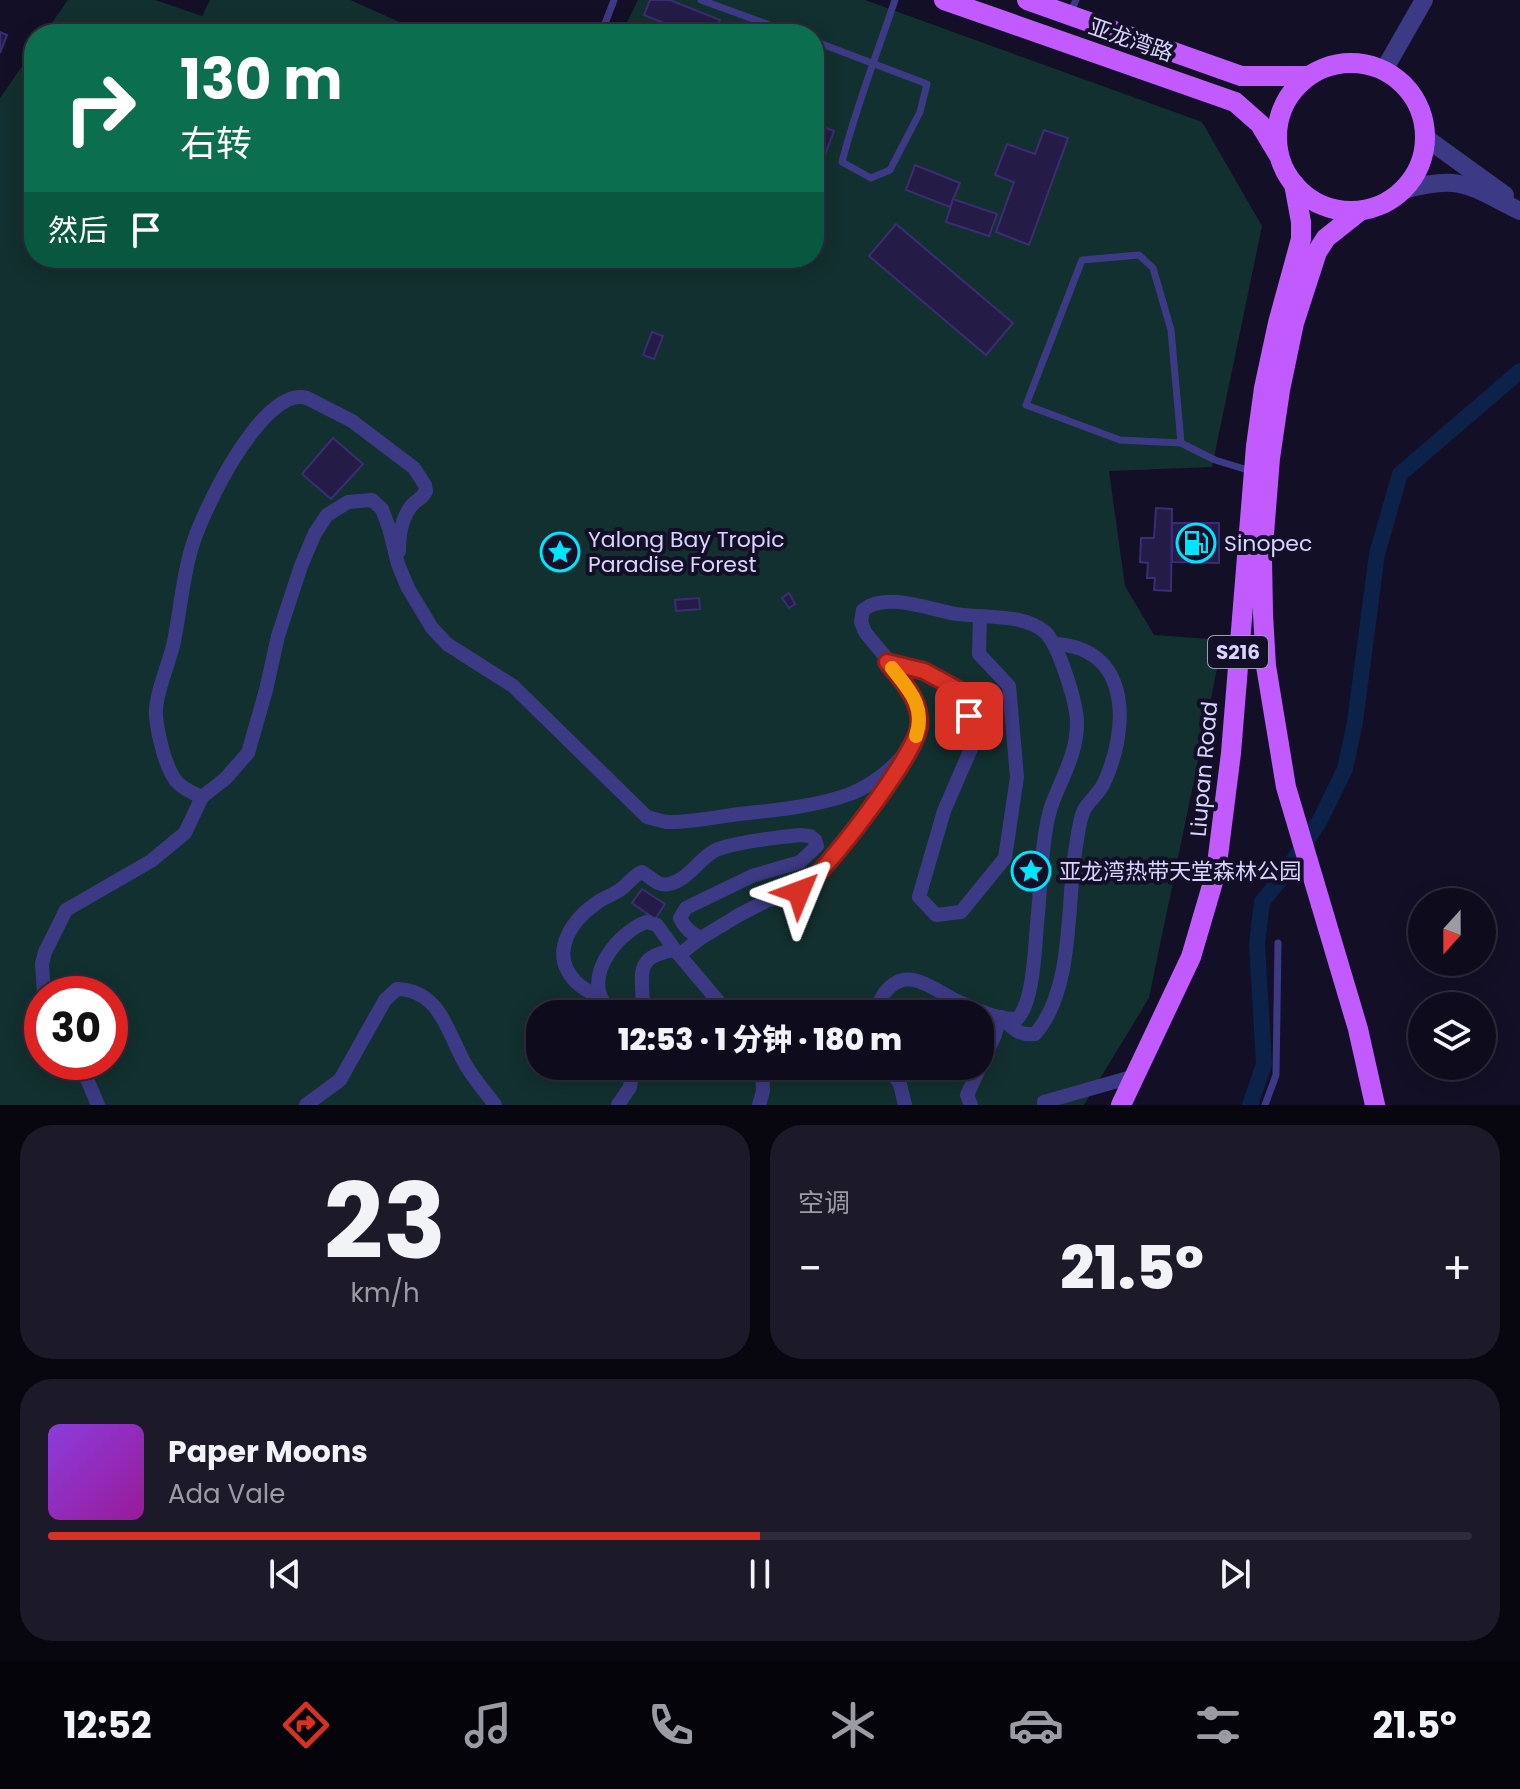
<!DOCTYPE html>
<html lang="zh">
<head>
<meta charset="utf-8">
<style>
	:root { --surface:#0e0b1c; --page:#1c1929; --text:#f1f3f6; --muted:#9b9ba3; --line:#2e2b3b; --accent:#d93025 }
	body { margin:0; font-family:Poppins,"Noto Sans SC",sans-serif; background:var(--page); color:var(--text); height:100vh; display:flex; flex-direction:column; font-size:30px; white-space:nowrap }
	* { box-sizing:border-box; margin:0 }
	p { font-size:26px; color:var(--muted) }
	.icon { flex:none; width:44px; height:44px; fill:none; stroke:currentColor; stroke-width:2; stroke-linecap:round; stroke-linejoin:round }
	.map { position:relative; height:1105px; overflow:hidden }
	.panel { display:flex; flex-direction:column; gap:20px; padding:20px; background:#08060f; flex:1 }
	.panel>* { flex:none }
	.banner { position:absolute; left:24px; top:24px; width:800px; height:244px; border-radius:32px; box-shadow:0 4px 20px #0003,0 0 0 2px var(--line); background:#0b6e4f; color:#fff; overflow:hidden }
	.needle { width:52px; rotate:201deg }
	.fabs { position:absolute; left:1408px; top:888px; display:grid; gap:16px }
	.fabs a { display:grid; place-items:center; width:88px; height:88px; border-radius:50%; background:var(--surface); box-shadow:0 4px 20px #0003,0 0 0 2px var(--line); font-size:40px }
	.speed { position:absolute; left:24px; top:976px; display:flex; gap:16px; font-size:40px; font-weight:700; text-align:center }
	.speed>* { display:grid; place-content:center; width:104px; height:104px; border-radius:50%; background:var(--surface); box-shadow:0 4px 20px #0003,0 0 0 2px var(--line); line-height:1 }
	.speed .limit { border:12px solid #d22; background:#fff; color:#111 }
	.pin { position:absolute; display:grid; place-items:center; width:68px; height:68px; color:#fff; margin:-34px; border-radius:16px; box-shadow:0 4px 12px #0006 }
	.me { position:absolute; width:88px; margin:-44px; rotate:46deg; stroke-linejoin:round; filter:drop-shadow(0 0 6px #0008) }
	.turn { display:flex; align-items:center; gap:28px; height:168px; padding:0 24px; font-size:36px }
	.turn .icon { width:104px; height:104px; stroke-width:2.5 }
	.turn b { display:block; font-size:56px; line-height:68px }
	.then { display:flex; align-items:center; height:76px; padding:0 24px; background:#0003; gap:16px; font-size:30px }
	.big { font-size:60px; font-weight:800; line-height:1.1 }
	.panel .tile { flex:1; display:flex; flex-direction:column; justify-content:center; gap:12px; min-width:0; padding:0 28px; border-radius:32px; background:var(--page) }
	.panel .dial { align-items:center; gap:0 }
	.dial b { font-size:104px; line-height:1 }
	.song { display:flex; align-items:center; gap:24px }
	.cover { width:96px; height:96px; border-radius:12px; background:linear-gradient(135deg,hsl(270 70% 55%),hsl(300 70% 35%)) }
	.played { height:8px; border-radius:4px; background:linear-gradient(90deg,var(--accent) 50%,var(--line) 50%) }
	.keys { display:flex; justify-content:space-around; direction:ltr }
	.heat { display:flex; justify-content:space-between; align-items:center; font-size:44px; direction:ltr }
	.panel .tiles { flex:1; display:grid; gap:20px; grid-template-columns:1fr 1fr }
	.tile:last-child { grid-column:span 2 }
	.trip { position:absolute; left:526px; top:1000px; width:468px; height:80px; border-radius:32px; background:var(--surface); box-shadow:0 4px 20px #0003,0 0 0 2px var(--line); font-weight:800; line-height:80px; text-align:center }
	.tab-bar { display:flex; height:128px; justify-content:space-around; align-items:center; background:#06040b; color:var(--muted) }
	.tab-bar .icon { width:56px; height:56px }
	.tab-bar .active { color:var(--accent) }
	.tab-bar b { font-size:36px; color:var(--text) }
	.map>svg:first-child { display:block }
</style>
</head>
<body>
<div class="map">
<svg width="1520" height="1105" viewBox="0 0 1520 1105">
	<rect width="100%" height="100%" fill="#130f26"/>
	<g fill="#12302f" fill-rule="evenodd">
		<path d="M68 0H155L202 16 210 0H350L427 34H44Z"/>
		<path d="M638 0H865L1202 122 1262 226 1212 467 1109 471 1125 586 1154 635 1223 640 1149 998 1084 1105H0V98L34 49V258H814V34H621ZM42 994H110V1062H42ZM540 1014H980V1066H540Z"/>
	</g>
	<g fill="none" stroke-linecap="round" stroke-linejoin="round">
		<path stroke="#0c2248" stroke-width="16" d="M1250 1105 1264 1064 1257 944 1262 902 1286 872 1320 820 1345 769 1355 722 1377 554 1400 474 1520 371"/>
	</g>
	<g fill="#241b47" stroke="#3b2d73" stroke-width="2">
		<path d="M650 0H670L720 20 714 34H691L644 15Z"/>
		<path d="M744 24 771 34H740Z"/>
		<path d="M0 32 7 35 0 53Z"/>
		<path d="M814 123 834 131 823 160 814 156Z"/>
		<path d="M1044 130 1068 138 1029 245 996 232 1014 182 995 175 1007 144 1035 154Z"/>
		<path d="M915 165 960 183 950 207 906 190Z"/>
		<path d="M953 199 997 214 989 236 946 222Z"/>
		<path d="M896 224 1013 323 986 355 869 256Z"/>
		<path d="M652 332 663 336 654 359 643 355Z"/>
		<path d="M333 438 363 464 331 499 302 474Z"/>
		<path d="M1156 508 1172 509 1171 591 1154 590 1155 578H1147L1148 563 1140 562 1141 538H1154Z"/>
		<path d="M1172 523H1219V563L1172 562Z"/>
		<path d="M789 593 795 604 789 608 782 598Z"/>
		<path d="M699 598 700 609 676 611 675 600Z"/>
		<path d="M642 889 665 904 655 919 632 903Z"/>
	</g>
	<g fill="none" stroke-linecap="round" stroke-linejoin="round">
		<g stroke="#3d3a85" stroke-width="7">
			<path d="M701 0 794 34"/>
			<path d="M1070 13 1076 0"/>
			<path d="M601 34 614 0"/>
			<path d="M814 41 927 84 920 112 890 170 871 178 842 162C856 107 877 54 895 0"/>
			<path d="M1181 443 1120 440 1026 405 1082 260 1139 255 1153 268 1171 330 1181 443 1215 460 1251 471"/>
			<path d="M948 1014 955 1000"/>
			<path d="M1265 1105 1276 1075 1278 943"/>
		</g>
		<g stroke="#3d3a85" stroke-width="14">
			<path d="M887 662 924 671 957 689 969 716 973 744 944 811 919 897 936 915 961 912 1005 858 1017 777 1009 686 979 654 980 617"/>
			<path d="M202 797C193 793 183 789 176 781 165 766 158 736 156 717 154 699 168 665 173 646 180 614 182 581 191 550 200 515 263 384 307 398L352 421 414 468 425 485 426 491C422 499 418 499 412 505 402 517 399 536 399 551"/>
			<path d="M680 954 701 938 739 915 766 901 799 892 810 883 854 830 900 764"/>
			<path d="M44 994 42 964 45 952 66 910 151 861 185 833 202 797 225 779 248 753 266 690 278 636 301 566 315 533 327 515 348 502 372 500 382 509 389 528 398 564 408 588 432 628 447 644 513 686 647 817 666 822C691 823 715 817 739 814 775 810 812 807 847 795 880 784 933 740 916 701 909 682 878 649 865 632L861 622 863 610C884 592 926 608 951 613 980 619 1021 612 1045 632 1059 645 1077 704 1077 723 1077 754 1062 777 1052 804 1042 832 1041 882 1038 913 1035 938 1035 1002 1017 1019 998 1020 975 1009 957 1001 937 992 911 967 890 987 881 995 878 1003 877 1014"/>
			<path d="M602 999C593 994 583 989 576 982 547 952 573 918 601 900 606 897 612 895 618 891 627 886 632 876 642 872 651 877 658 887 669 884 688 880 697 861 714 851 729 843 781 837 800 835L810 836 815 840 817 846 800 862 752 876 686 908 680 918C685 928 690 933 701 938"/>
			<path d="M612 1014C609 1009 604 1004 601 998 589 968 620 932 646 922L657 925 675 950"/>
			<path d="M642 1014C646 979 628 957 675 950L729 1014"/>
			<path d="M1002 1017C1012 1029 1020 1036 1035 1034 1075 989 1066 902 1076 846 1078 835 1079 820 1084 810 1089 801 1098 794 1103 785 1129 731 1133 647 1054 644"/>
			<path d="M67 1062 87 1079 98 1105"/>
			<path d="M887 1066 900 1084 905 1105"/>
			<path d="M306 1105 340 1080 385 1000 397 989C438 990 447 1029 462 1058 470 1075 484 1090 495 1105"/>
			<path d="M618 1105 630 1087 633 1066"/>
			<path d="M759 1105 763 1091 762 1066"/>
			<path d="M971 1105 967 1095 995 1035 1000 1017"/>
			<path d="M1044 1105V1102L1135 1076"/>
		</g>
		<g stroke="#3d3a85" stroke-width="18">
			<path d="M1384 70 1424 0"/>
			<path d="M1426 138 1505 195"/>
			<path d="M1404 190C1462 174 1469 186 1520 211"/>
		</g>
		<g stroke="#c25bff" stroke-width="20">
			<path d="M944 0 1235 102 1260 124 1278 154"/>
			<path d="M1027 0 1241 76H1308"/>
			<circle cx="1351" cy="137" r="74"/>
			<path d="M1360 211 1326 238 1317 252 1294 323 1280 390 1270 458 1262 559 1263 614 1266 666 1286 787 1358 1029 1375 1105"/>
			<path d="M1121 1105 1191 957 1216 872 1231 753 1256 446 1264 388 1278 323 1301 239V222L1294 184"/>
		</g>
	</g>
	<g fill="none" stroke-linecap="round" stroke-linejoin="round">
		<g stroke="#8d1f18" stroke-width="20">
			<path id="route" d="M799 892C825 873 914 757 919 727 922 700 902 681 887 662L924 671 957 689 969 716"/>
		</g>
		<use href="#route" stroke="#d93025" stroke-width="14"/>
		<path stroke="#f59e0b" stroke-width="14" d="M892 668C909 690 926 706 916 736"/>
	</g>
	<defs>
		<g id="fuel-ring" transform="scale(2)"><circle r="9.5" fill="#130f26" stroke="#00e5ff" stroke-width="1.5"/><path d="M-5.5-6h7V0h2V4h1.3V-2.5L3-4.5l.8-.8L6-3V5H2.5V1h-1V6h-7ZM-4.2-4.7v3.2H.2V-4.7Z" fill="#00e5ff"/></g>
		<g id="sight-ring" transform="scale(2)"><circle r="9.5" fill="#130f26" stroke="#00e5ff" stroke-width="1.5"/><path d="M0-6L1.8-2.2L6-1.7L2.9 1.2L3.7 5.4L0 3.3L-3.7 5.4L-2.9 1.2L-6-1.7L-1.8-2.2Z" fill="#00e5ff"/></g>
	</defs>
	<g fill-rule="evenodd">
		<use href="#fuel-ring" x="1196" y="543"/>
		<use href="#sight-ring" x="560" y="552"/>
		<use href="#sight-ring" x="1031" y="871"/>
	</g>
	<g text-anchor="middle" dominant-baseline="central" stroke-width="8" stroke-linejoin="round" paint-order="stroke">
		<rect fill="#130f26" stroke="#9e99be" stroke-width="2" x="1208" y="636" width="60" height="32" rx="6"/>
		<g font-size="20" font-weight="bold" fill="#d9d4ff">
			<text x="1238" y="652">S216</text>
		</g>
		<g font-size="22" fill="#d9d4ff" stroke="#130f26">
			<text transform="translate(1131 40) rotate(19)">亚龙湾路</text>
			<text transform="translate(1204 769) rotate(-85)">Liupan Road</text>
		</g>
		<g font-size="22" fill="#d9d4ff" stroke="#130f26" text-anchor="start">
			<text x="588" y="539">Yalong Bay Tropic<tspan x="588" dy="25">Paradise Forest</tspan></text>
			<text x="1224" y="543">Sinopec</text>
			<text x="1059" y="871">亚龙湾热带天堂森林公园</text>
		</g>
	</g>
</svg>
<div class="fabs">
<a><svg class="needle" viewBox="-14 -14 28 28"><path d="M0-13l5 13h-10z" fill="#e53935"/><path d="M0 13l5-13h-10z" fill="#9b9ba3"/></svg></a>
<a><svg class="icon" aria-label="layers" viewBox="0 0 24 24"><path d="M12 4l9 5-9 5-9-5zM3 14l9 5 9-5"/></svg></a>
</div>
<div class="speed"><div class="limit">30</div></div>
<div class="pin" style="left:969px;top:716px;background:#d93025"><svg class="icon" aria-label="arrive" viewBox="0 0 24 24"><path d="M6 21V4h12l-3 4 3 4H6"/></svg></div>
<svg class="me" style="left:799px;top:892px" viewBox="-20 -20 40 40"><path d="M0-17L14 15 0 8-14 15z" fill="#d93025" stroke="#fff" stroke-width="4"/></svg>
<div class="trip">12:53 · 1 分钟 · 180 m</div>
<div class="banner">
<div class="turn"><svg class="icon" aria-label="right" viewBox="0 0 24 24"><path d="M7 20v-9h11M14 6l5 5-5 5"/></svg><div><b>130 m</b>右转</div></div>
<div class="then">然后<svg class="icon" aria-label="arrive" viewBox="0 0 24 24"><path d="M6 21V4h12l-3 4 3 4H6"/></svg></div>
</div>
</div>
<section class="panel">
<div class="tiles">
<div class="tile dial"><b>23</b><p>km/h</p></div>
<div class="tile"><p>空调</p>
<div class="heat"><a>−</a><b class="big">21.5°</b><a>+</a></div>
</div>
<div class="tile">
<div class="song"><i class="cover"></i><div><b>Paper Moons</b><p>Ada Vale</p></div></div>
<div class="played"></div>
<div class="keys"><svg class="icon" aria-label="previous" viewBox="0 0 24 24"><path d="M18 5L8 12l10 7zM5 5v14"/></svg><svg class="icon" aria-label="pause" viewBox="0 0 24 24"><path d="M8 5v14M16 5v14"/></svg><svg class="icon" aria-label="next" viewBox="0 0 24 24"><path d="M6 5l10 7-10 7zM19 5v14"/></svg></div>
</div>
</div>
</section>
<nav class="tab-bar">
<b>12:52</b>
<svg class="icon active" aria-label="directions" viewBox="0 0 24 24"><path d="M12 3l9 9-9 9-9-9zM9 14v-3h6M13 9l2 2-2 2"/></svg>
<svg class="icon" aria-label="music" viewBox="0 0 24 24"><path d="M9 18V5l10-2v13"/><circle cx="6" cy="18" r="3"/><circle cx="16" cy="16" r="3"/></svg>
<svg class="icon" aria-label="phone" viewBox="0 0 24 24"><path d="M5 4h4l2 5-3 2q2 4 5 5l2-3 5 2v4C11 20 4 13 5 4z"/></svg>
<svg class="icon" aria-label="climate" viewBox="0 0 24 24"><path d="M12 3v18M4 7l16 10M4 17L20 7"/></svg>
<svg class="icon" aria-label="car" viewBox="0 0 24 24"><path d="M5 17H2v-5l4-1 3-4h7l3 4 3 1v5h-3M9 17h6M6 11h13"/><circle cx="7" cy="17" r="2"/><circle cx="17" cy="17" r="2"/></svg>
<svg class="icon" aria-label="filters" viewBox="0 0 24 24"><path d="M4 7h16M4 17h16"/><circle cx="9" cy="7" r="2"/><circle cx="15" cy="17" r="2"/></svg>
<b>21.5°</b>
</nav>
</body>
</html>
